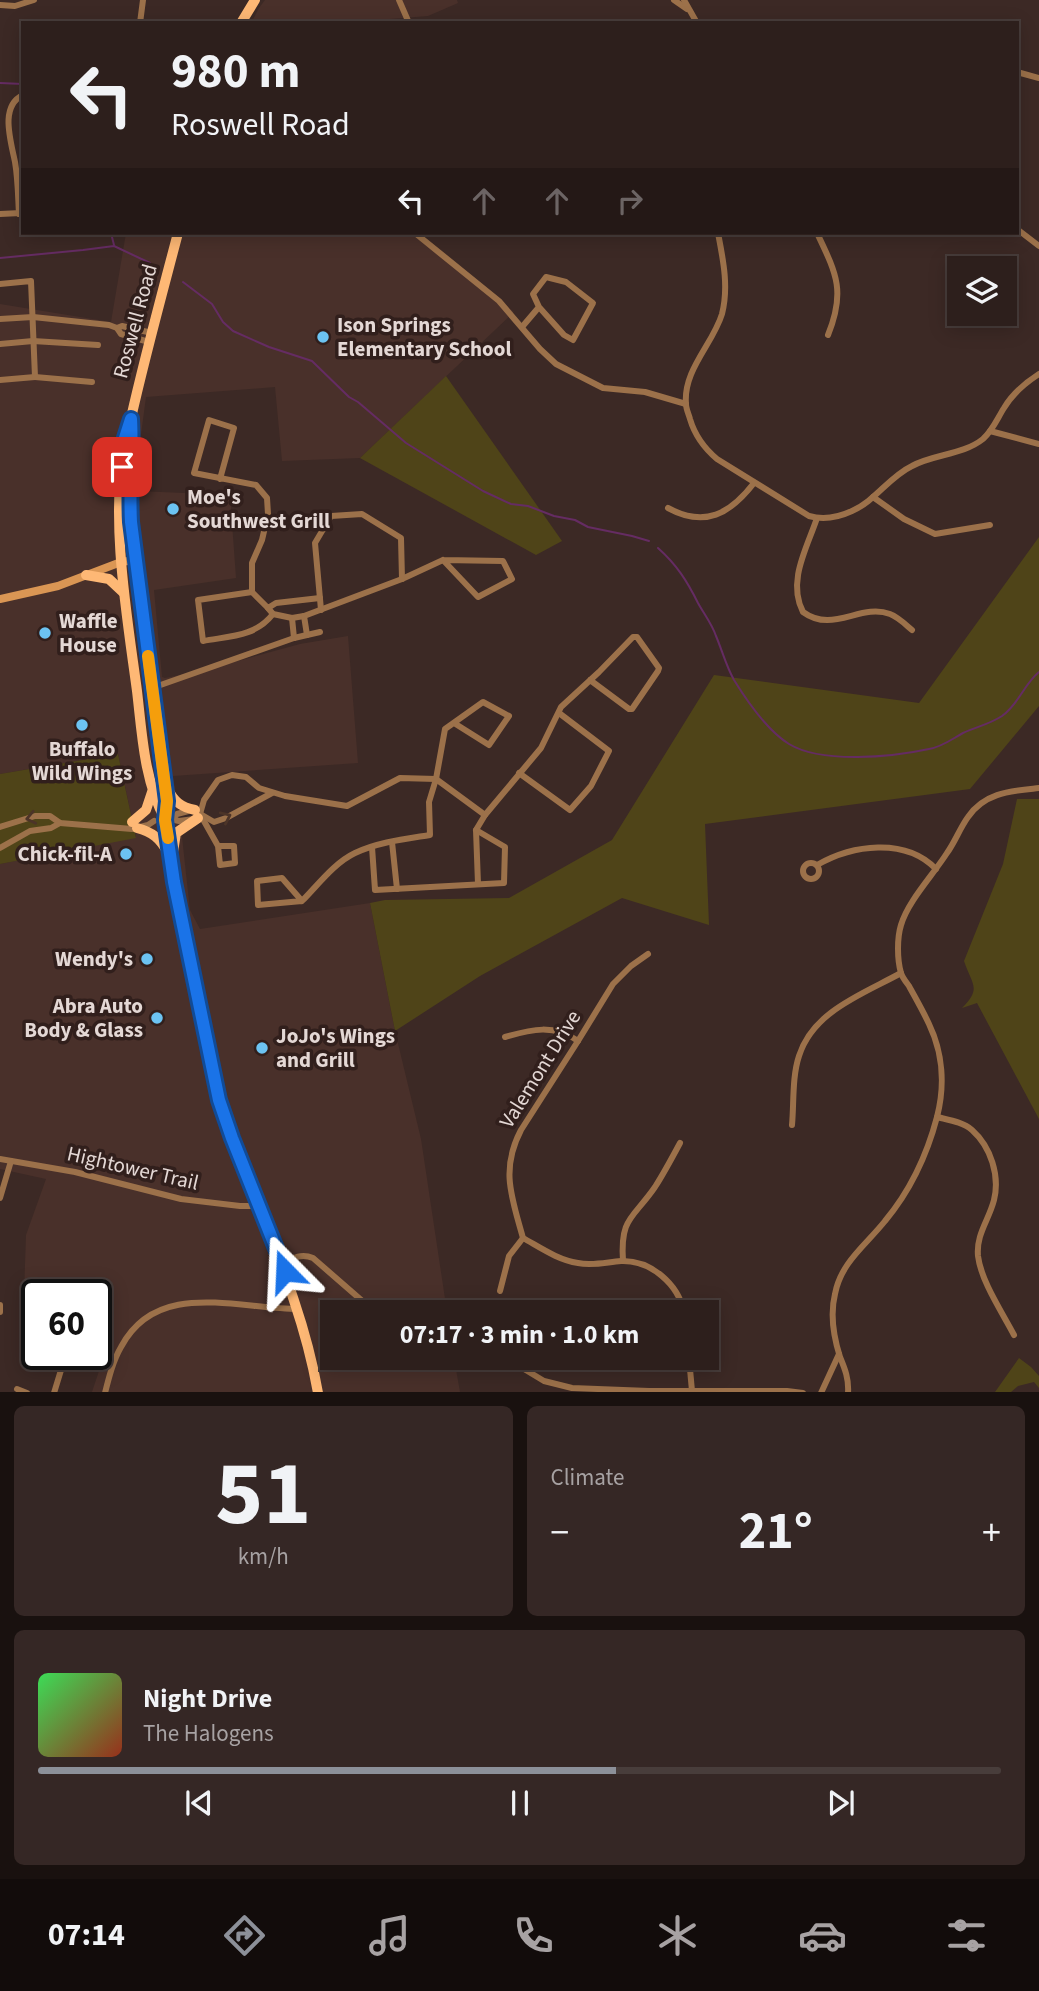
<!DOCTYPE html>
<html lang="en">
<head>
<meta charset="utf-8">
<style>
	:root { --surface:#2d1f1c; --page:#352725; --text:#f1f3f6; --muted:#a7a2a3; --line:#483d3b; --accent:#8c9099 }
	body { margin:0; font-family:"Source Sans 3",sans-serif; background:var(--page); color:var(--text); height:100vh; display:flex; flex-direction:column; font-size:26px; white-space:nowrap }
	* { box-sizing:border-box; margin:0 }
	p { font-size:23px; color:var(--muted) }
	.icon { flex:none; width:38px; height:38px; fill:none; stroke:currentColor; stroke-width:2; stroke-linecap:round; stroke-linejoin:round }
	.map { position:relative; height:1392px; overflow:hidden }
	.details { display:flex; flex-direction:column; gap:14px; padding:14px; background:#19110f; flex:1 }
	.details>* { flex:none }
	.banner { position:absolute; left:21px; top:21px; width:998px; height:214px; border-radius:0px; box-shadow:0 4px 18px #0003,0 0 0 2px var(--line); background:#2d1f1c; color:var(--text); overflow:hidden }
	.controls { position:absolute; left:947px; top:256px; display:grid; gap:14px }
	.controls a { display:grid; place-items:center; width:70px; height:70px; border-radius:0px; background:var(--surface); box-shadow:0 4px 18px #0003,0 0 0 2px var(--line); font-size:35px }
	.speed { position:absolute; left:21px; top:1279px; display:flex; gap:14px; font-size:35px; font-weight:700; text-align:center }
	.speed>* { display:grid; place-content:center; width:91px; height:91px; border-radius:50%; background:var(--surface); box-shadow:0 4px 18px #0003,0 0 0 2px var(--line); line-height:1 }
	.speed .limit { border:4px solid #111; border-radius:10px; background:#fff; color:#111 }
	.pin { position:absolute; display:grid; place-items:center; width:60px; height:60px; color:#fff; margin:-30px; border-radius:14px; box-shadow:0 4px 10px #0006 }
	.me { position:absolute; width:77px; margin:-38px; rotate:339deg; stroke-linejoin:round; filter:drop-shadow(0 0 5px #0008) }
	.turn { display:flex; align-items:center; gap:24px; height:147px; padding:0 35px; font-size:32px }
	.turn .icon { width:91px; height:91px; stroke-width:2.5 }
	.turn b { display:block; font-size:49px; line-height:60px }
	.lanes { display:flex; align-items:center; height:66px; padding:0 35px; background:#0003; justify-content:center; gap:35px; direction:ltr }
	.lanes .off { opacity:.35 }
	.big { font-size:52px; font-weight:700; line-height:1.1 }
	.details .card { flex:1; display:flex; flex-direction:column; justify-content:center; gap:10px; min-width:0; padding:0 24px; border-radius:10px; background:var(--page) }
	.details .dial { align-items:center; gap:0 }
	.dial b { font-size:91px; line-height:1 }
	.song { display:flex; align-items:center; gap:21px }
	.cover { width:84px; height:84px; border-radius:10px; background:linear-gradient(135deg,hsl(130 70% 55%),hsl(10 70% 35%)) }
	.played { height:7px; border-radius:4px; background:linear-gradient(90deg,var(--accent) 60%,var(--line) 60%) }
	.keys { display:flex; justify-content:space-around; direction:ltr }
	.heat { display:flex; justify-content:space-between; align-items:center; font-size:38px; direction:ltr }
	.details .tiles { flex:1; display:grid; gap:14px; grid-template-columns:1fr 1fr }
	.card:last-child { grid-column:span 2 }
	.trip { position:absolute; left:320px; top:1300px; width:399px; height:70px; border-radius:0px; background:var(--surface); box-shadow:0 4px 18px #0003,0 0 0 2px var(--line); font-weight:700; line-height:70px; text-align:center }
	.tab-bar { display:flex; height:112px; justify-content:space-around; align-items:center; background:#120c0b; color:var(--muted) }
	.tab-bar .icon { width:49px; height:49px }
	.tab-bar .current { color:var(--accent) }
	.tab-bar b { font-size:32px; color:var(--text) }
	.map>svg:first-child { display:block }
</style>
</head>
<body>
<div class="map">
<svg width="1039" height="1393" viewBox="0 0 1039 1393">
	<rect width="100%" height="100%" fill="#3c2925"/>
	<g fill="#49302a">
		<path d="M265 0H457L458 3 428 16 340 23H251L259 8Z"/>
		<path d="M126 233H417L514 312 360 458 282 461 275 387 146 397 140 442 138 491 230 495 236 578 154 590 162 677 165 678 205 670 300 644 348 636 358 763 173 776 182 837 190 910 200 929 370 903 395 1031 421 1139 447 1312H332V1358H454L460 1392H92L113 1329 96 1327V1295H37V1325L23 1324 26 1235 46 1179 0 1169V864L136 837 118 754 0 774V304L111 322Z"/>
	</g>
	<g fill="#4f4418">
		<path d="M446 376 562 541 536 555 360 458Z"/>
		<path d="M1039 537V706L970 789 705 824 709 925 622 898 480 976 395 1031 370 903 385 900 509 898 612 840 714 675 919 703Z"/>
		<path d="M118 754 136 838 0 864V774Z"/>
		<path d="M1017 799H1039V1119L977 1003 962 1008C982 988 972 985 964 961L1003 864Z"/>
		<path d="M1019 1358 1031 1367 1039 1376V1388L1034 1382 1018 1386 1011 1392H995Z"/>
	</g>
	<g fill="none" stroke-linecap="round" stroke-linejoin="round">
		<g stroke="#652c63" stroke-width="2">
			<path d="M0 83 23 84"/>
			<path d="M111 233 114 245"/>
			<path d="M0 258 83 250 114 246 150 263"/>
			<path d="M183 282 212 304 223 322 233 331 269 347 312 361 349 397 358 402 406 443 483 491 511 504 528 506 554 516 575 520 588 527 632 536 649 541"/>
			<path d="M658 548C677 565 687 581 698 603 704 614 712 624 716 636 722 650 726 666 734 680 747 701 768 731 789 744 822 764 892 757 929 749 942 747 952 739 963 733 976 727 990 724 1002 716 1019 704 1024 684 1039 672"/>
		</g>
		<g stroke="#9c714a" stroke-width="6">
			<path d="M399 0 409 23"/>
			<path d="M674 0 687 9"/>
			<path d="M684 0 697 23"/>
			<path d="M0 5 15 6 34 0"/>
			<path d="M140 23 143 0"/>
			<path d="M1017 72 1039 78"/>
			<path d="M0 214 21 213"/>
			<path d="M19 214C18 197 18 179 15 162 10 138 0 106 23 95"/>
			<path d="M1017 229 1039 246"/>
			<path d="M415 233 499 301 540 349 556 364 603 388 645 392 686 404"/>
			<path d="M718 233C723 259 729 287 722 314 713 344 683 370 686 404 686 409 689 415 690 419 695 436 704 448 717 459L809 516C823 520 839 517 852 511 875 501 889 477 912 466 934 454 963 455 983 439 993 430 997 419 1004 408 1013 393 1025 383 1039 374"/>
			<path d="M817 233C836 273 846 291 828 335"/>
			<path d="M0 284 31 281 35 377 0 380"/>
			<path d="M0 319 33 317 109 325 117 328 121 334 149 342"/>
			<path d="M522 327 539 307 564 335 573 340 593 303 566 282 546 277 533 294 539 307"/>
			<path d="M117 328 122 326 152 333"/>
			<path d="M0 344 33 341 98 345"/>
			<path d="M35 377 92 382"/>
			<path d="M990 431 1039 444"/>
			<path d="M220 479 234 428 209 420 194 473 256 485 267 498 268 514 262 540 252 563V592L268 608 276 603 320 598"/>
			<path d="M873 497 904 519 935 534 990 525"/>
			<path d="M668 508C705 528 730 514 754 483"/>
			<path d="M817 518C807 548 787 581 803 612 833 634 860 603 890 614 898 617 905 624 912 630"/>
			<path d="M252 592 198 600 203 641C230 636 255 637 273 614"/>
			<path d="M268 608 273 614 292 618 304 616 402 579 443 560 503 561 512 579 478 597 443 560"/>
			<path d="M321 610 315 543 331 516 362 514 401 538 402 579"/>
			<path d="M304 616 307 635"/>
			<path d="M292 618 294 638"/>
			<path d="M152 688 294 638 320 632"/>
			<path d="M519 773 570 810 591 786 609 751 559 713"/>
			<path d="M202 815 214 822 226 818 272 793"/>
			<path d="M170 819 179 821 194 819"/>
			<path d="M173 819 177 814 192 810"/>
			<path d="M0 827 35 816H50L60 823 132 829 148 825 154 821"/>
			<path d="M392 842 397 889"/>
			<path d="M218 846 220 865 235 863 234 846H218L200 814 204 800 218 780 232 775 246 777 259 788 285 796 347 806 400 778 436 779 485 815"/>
			<path d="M372 847 375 890 504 883 505 847 476 830"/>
			<path d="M0 848 30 831 51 828 60 823"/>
			<circle cx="811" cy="871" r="8"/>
			<path d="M817 865C852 845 905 837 936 869"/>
			<path d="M478 884 476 830 485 815 541 748 561 707 599 672 633 637H637L659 668 658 671 632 709H629L590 680"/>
			<path d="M302 901 282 878 257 881 258 905 302 901C318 885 334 863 355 853 378 842 405 839 430 835L429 802 436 779 445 729 483 702 509 716 489 745 454 723"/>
			<path d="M648 954 631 966 613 984 578 1041 521 1130C500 1170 512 1198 523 1238 541 1248 558 1260 578 1263 593 1266 607 1262 621 1261 651 1260 678 1284 684 1312"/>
			<path d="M505 1037C532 1029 554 1024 578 1041"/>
			<path d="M937 1117C949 1120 963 1122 972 1130 991 1147 1000 1176 994 1200 989 1220 976 1234 978 1256 981 1281 1002 1312 1014 1335"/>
			<path d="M792 1125C794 1103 792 1077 799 1056 813 1011 863 994 901 973"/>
			<path d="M0 1159 75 1172 181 1199 240 1206H259"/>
			<path d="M0 1198 11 1161"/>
			<path d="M623 1261C620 1217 633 1219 655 1187 664 1173 672 1158 680 1143"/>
			<path d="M282 1264C293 1258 301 1253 313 1258L375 1312"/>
			<path d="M500 1291 509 1256 523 1238"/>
			<path d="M0 1305V1312"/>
			<path d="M506 1358 544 1381 572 1388 649 1391H787L803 1393"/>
			<path d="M689 1358 692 1391"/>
			<path d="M17 1389 27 1393"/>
			<path d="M54 1393 65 1357"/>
			<path d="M105 1393C109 1377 113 1361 121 1347 157 1279 237 1309 298 1309"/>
			<path d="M821 1393 839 1354"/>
			<path d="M848 1393C849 1379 845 1369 840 1357 834 1338 830 1314 835 1294 841 1262 866 1245 885 1221 910 1191 927 1155 937 1117 945 1086 943 1053 929 1024 923 1011 916 999 909 986 906 982 902 977 901 973 897 959 897 938 901 925 908 901 933 875 947 853 955 842 960 828 968 817 985 792 1012 791 1039 788"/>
		</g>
		<path stroke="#da9654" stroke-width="8" d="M0 599 58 586 121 562 135 560"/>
		<g stroke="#feb875" stroke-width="10">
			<path d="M241 23 255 0"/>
			<path d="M131 420C133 454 129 487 131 522L167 801C163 845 176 890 184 933 197 1001 208 1070 231 1135 262 1222 302 1300 318 1393"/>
			<path d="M86 575 109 579 124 593"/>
			<path d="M167 788C174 801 180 807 195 810"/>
			<path d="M165 819C144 781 142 733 137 691 126 609 111 525 124 443 125 434 129 426 131 418 145 356 162 294 178 233"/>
			<path d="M132 822 146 810 152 792"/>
			<path d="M137 828C152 832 160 838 168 853"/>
			<path d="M173 852 176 833 198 818"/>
		</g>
	</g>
	<defs><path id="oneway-chevron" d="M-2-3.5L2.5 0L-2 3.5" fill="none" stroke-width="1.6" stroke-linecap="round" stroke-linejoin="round" transform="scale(1.75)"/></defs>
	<g stroke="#4c3428">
		<use href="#oneway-chevron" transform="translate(226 817) rotate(-25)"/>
		<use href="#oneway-chevron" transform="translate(31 818) rotate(168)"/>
	</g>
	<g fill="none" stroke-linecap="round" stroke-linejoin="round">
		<g stroke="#114b97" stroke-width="18">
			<path id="route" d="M122 467 124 441 131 419C133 454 129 487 131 522L167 801 165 820 174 882 219 1100 232 1138 285 1271"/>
		</g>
		<use href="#route" stroke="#1a73e8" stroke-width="12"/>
		<path stroke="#f59e0b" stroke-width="12" d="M148 656 167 801 165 820 168 838"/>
	</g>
	<g fill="#6cc3f2" stroke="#311f1c" stroke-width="2.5">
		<circle cx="323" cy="337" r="7"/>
		<circle cx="173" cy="509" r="7"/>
		<circle cx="45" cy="633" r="7"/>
		<circle cx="82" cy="725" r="7"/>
		<circle cx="126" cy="854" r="7"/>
		<circle cx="147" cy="959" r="7"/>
		<circle cx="157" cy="1018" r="7"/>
		<circle cx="262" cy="1048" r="7"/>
	</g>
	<g text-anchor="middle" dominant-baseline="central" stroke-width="7" stroke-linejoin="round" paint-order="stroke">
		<g font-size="21" fill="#e4d8d5" stroke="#311f1c">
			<text transform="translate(135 321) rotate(-75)">Roswell Road</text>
			<text transform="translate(540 1069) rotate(-58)">Valemont Drive</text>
			<text transform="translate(133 1168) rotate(13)">Hightower Trail</text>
		</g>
		<g font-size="21" font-weight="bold" fill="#e4d8d5" stroke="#311f1c" text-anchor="start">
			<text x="337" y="325">Ison Springs<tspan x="337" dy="24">Elementary School</tspan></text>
			<text x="187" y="497">Moe's<tspan x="187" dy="24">Southwest Grill</tspan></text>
			<text x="59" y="621">Waffle<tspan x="59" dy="24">House</tspan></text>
			<text x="82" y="749" text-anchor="middle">Buffalo<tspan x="82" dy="24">Wild Wings</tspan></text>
			<text x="112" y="854" text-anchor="end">Chick-fil-A</text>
			<text x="133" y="959" text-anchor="end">Wendy's</text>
			<text x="143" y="1006" text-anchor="end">Abra Auto<tspan x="143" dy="24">Body &amp; Glass</tspan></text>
			<text x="276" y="1036">JoJo's Wings<tspan x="276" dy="24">and Grill</tspan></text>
		</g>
	</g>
</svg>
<div class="controls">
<a><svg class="icon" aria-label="layers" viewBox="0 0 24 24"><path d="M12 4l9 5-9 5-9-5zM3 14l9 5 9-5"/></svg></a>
</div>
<div class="speed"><div class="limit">60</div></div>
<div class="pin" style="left:122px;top:467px;background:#d93025"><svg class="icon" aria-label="arrive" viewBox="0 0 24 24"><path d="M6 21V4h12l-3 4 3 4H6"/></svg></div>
<svg class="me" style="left:285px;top:1271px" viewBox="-20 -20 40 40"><path d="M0-17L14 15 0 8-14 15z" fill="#1a73e8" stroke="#fff" stroke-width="4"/></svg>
<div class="trip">07:17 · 3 min · 1.0 km</div>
<div class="banner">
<div class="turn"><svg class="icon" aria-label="left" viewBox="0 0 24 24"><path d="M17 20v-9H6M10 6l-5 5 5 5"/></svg><div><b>980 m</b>Roswell Road</div></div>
<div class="lanes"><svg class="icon" aria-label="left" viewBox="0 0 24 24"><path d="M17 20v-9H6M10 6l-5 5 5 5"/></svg><svg class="icon off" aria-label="ahead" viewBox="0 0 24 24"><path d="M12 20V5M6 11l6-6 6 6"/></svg><svg class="icon off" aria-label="ahead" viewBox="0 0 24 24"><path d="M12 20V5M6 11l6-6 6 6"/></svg><svg class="icon off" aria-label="right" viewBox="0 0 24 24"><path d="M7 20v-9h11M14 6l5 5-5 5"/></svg></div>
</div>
</div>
<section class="details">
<div class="tiles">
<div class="card dial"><b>51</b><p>km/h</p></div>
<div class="card"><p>Climate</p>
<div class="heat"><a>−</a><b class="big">21°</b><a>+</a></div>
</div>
<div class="card">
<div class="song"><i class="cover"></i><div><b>Night Drive</b><p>The Halogens</p></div></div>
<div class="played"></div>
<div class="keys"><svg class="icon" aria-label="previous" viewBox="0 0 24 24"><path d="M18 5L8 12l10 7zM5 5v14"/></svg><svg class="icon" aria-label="pause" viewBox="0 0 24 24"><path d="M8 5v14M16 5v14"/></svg><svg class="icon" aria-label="next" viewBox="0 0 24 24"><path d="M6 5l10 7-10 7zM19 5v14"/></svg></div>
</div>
</div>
</section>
<nav class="tab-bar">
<b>07:14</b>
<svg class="icon current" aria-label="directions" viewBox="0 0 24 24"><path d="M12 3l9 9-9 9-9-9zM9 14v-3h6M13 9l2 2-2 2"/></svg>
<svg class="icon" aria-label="music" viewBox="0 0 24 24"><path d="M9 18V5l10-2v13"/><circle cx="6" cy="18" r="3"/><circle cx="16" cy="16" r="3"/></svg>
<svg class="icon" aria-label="phone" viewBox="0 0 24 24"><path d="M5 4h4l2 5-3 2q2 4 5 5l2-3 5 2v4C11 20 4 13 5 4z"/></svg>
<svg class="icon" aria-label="climate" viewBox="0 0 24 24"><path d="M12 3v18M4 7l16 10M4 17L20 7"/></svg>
<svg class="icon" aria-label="car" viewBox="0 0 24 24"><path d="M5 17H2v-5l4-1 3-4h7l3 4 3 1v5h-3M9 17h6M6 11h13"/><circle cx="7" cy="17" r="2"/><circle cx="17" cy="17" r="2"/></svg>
<svg class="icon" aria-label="filters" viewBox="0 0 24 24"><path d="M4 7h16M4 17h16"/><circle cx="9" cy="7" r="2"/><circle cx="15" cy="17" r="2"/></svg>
</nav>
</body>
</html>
